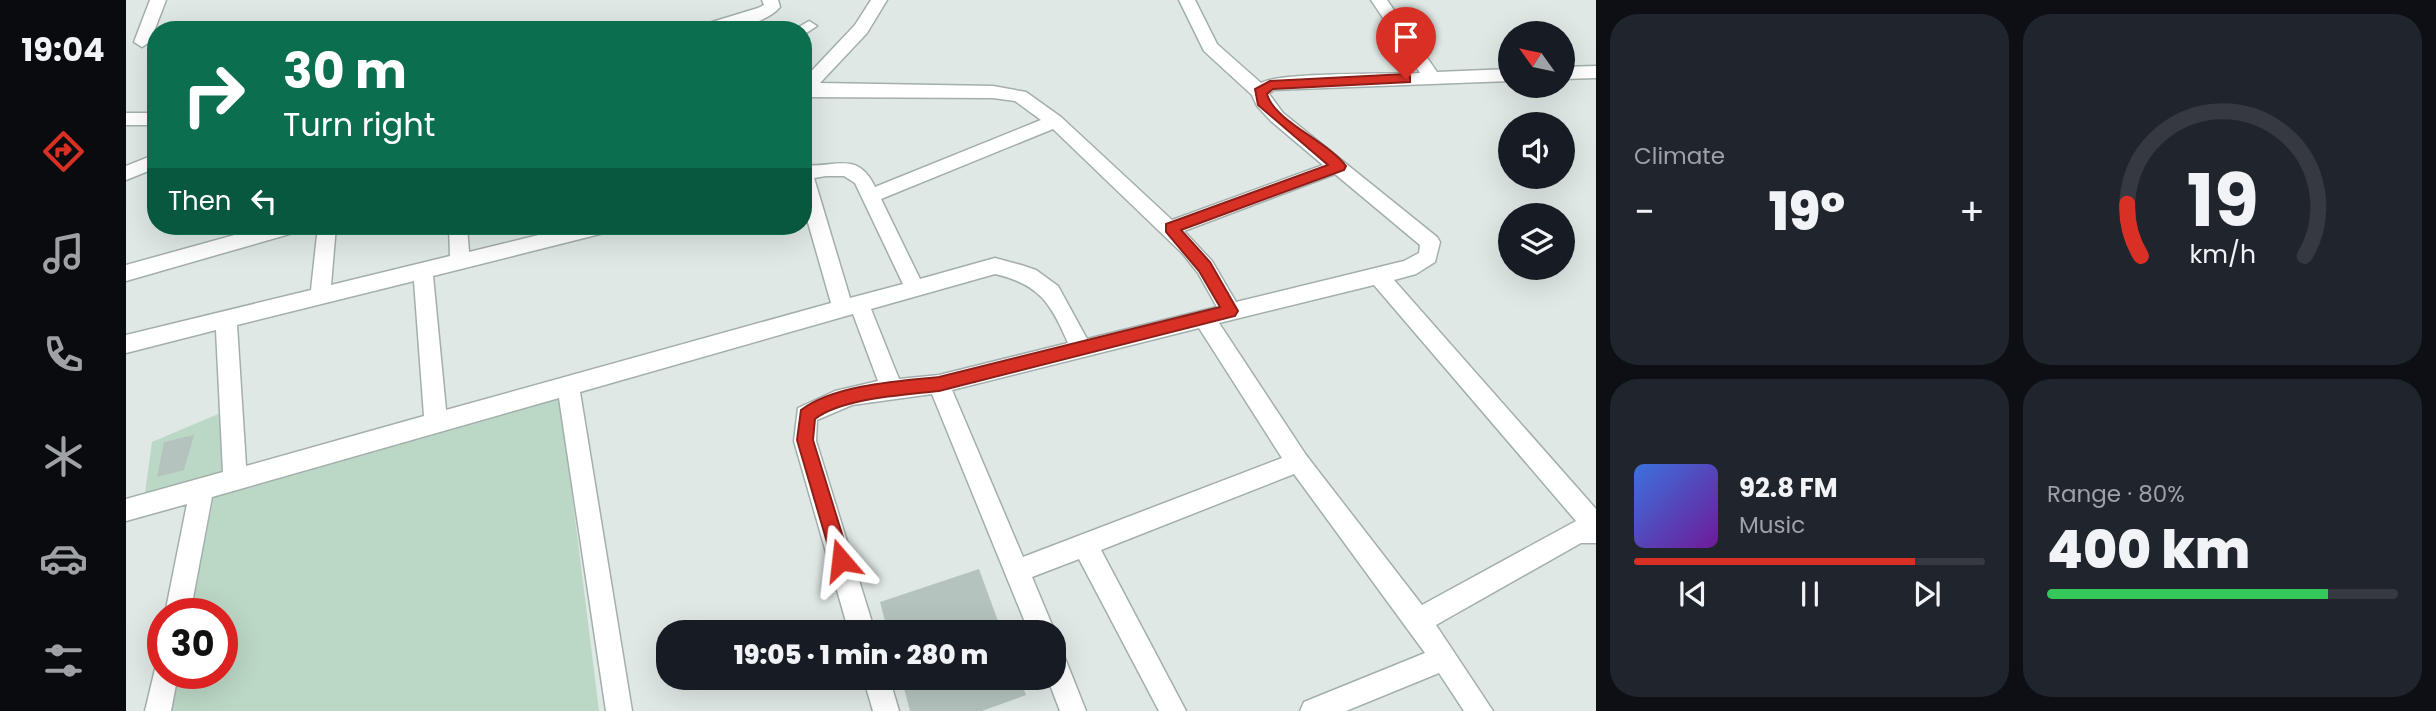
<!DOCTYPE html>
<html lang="en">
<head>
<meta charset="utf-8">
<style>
	:root { --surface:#171b24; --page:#20242c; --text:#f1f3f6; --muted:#9ea1a6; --line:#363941; --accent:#d93025 }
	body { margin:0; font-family:Poppins,sans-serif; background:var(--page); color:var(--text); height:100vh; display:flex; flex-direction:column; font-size:26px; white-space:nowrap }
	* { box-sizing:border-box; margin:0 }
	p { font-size:23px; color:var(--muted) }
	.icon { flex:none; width:38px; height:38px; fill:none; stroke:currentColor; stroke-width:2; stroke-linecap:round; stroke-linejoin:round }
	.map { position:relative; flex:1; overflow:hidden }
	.panel { display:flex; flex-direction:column; gap:14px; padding:14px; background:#0d0f14; width:840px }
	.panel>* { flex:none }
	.top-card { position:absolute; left:21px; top:21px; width:665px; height:214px; border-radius:28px; box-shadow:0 7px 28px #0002; background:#0b6e4f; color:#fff; overflow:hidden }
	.needle { width:46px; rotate:303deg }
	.fabs { position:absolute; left:1372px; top:21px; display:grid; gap:14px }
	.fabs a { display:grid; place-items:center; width:77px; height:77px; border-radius:50%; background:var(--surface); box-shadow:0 7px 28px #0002; font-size:35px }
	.speed { position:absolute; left:21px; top:598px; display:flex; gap:14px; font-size:35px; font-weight:700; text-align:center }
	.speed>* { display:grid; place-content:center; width:91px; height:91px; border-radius:50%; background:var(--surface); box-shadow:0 7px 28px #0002; line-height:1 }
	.speed .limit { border:10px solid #d22; background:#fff; color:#111 }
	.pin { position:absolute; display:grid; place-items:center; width:60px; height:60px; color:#fff; margin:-72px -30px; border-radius:50% 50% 50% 0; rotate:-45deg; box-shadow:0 0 7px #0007 }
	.pin .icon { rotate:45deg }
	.me { position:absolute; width:77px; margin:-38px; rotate:343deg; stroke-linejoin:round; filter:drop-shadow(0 0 5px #0008) }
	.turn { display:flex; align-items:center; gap:24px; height:147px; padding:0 21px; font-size:32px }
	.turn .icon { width:91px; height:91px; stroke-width:2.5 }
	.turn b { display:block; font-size:49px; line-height:60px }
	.then { display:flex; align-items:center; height:66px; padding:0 21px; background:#0003; gap:14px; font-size:26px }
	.big { font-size:52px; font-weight:800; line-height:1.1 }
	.panel .tile { flex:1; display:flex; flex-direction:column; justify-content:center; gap:10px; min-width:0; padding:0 24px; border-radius:28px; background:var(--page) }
	.panel .dial { align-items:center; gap:0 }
	.dial svg { height:182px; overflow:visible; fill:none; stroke:var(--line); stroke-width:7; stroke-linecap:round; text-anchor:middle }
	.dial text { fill:var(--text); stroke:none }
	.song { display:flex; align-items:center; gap:21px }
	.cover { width:84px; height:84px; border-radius:10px; background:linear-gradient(135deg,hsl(220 70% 55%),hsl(280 70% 35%)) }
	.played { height:7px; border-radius:4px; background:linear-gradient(90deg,var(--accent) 80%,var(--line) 80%) }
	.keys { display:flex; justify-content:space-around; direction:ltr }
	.heat { display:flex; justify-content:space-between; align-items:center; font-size:38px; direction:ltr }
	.charge { height:10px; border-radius:5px; background:linear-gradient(90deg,#34c759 80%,var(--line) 0) }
	.panel .tiles { flex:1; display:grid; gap:14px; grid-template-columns:repeat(2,1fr) }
	.trip { position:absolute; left:530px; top:620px; width:410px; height:70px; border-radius:28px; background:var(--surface); box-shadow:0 7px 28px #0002; font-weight:800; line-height:70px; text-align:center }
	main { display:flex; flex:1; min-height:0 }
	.tabs { display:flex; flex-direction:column; width:126px; justify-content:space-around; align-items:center; background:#090b0e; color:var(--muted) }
	.tabs .icon { width:49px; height:49px }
	.tabs .current { color:var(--accent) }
	.tabs b { font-size:32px; color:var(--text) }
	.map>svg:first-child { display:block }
</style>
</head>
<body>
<main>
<nav class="tabs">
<b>19:04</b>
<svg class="icon current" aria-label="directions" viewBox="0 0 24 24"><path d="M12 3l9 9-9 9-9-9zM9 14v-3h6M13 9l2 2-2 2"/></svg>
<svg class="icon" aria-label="music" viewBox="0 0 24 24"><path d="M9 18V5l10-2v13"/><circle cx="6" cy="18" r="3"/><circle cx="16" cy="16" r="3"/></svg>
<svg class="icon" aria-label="phone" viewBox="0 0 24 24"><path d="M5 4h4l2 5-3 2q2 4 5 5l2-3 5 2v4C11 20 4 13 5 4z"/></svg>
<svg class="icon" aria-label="climate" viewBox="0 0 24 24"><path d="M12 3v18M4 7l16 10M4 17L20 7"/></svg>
<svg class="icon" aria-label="car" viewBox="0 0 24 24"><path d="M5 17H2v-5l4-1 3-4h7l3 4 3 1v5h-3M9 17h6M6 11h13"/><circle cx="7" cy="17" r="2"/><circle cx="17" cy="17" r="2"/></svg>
<svg class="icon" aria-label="filters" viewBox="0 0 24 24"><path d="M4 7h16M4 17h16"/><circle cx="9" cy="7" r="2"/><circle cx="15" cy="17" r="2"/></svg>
</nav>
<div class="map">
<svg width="1470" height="711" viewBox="0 0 1470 711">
	<rect width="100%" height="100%" fill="#dfe8e5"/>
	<g fill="#bbd7c5">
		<path d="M434 398 473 711H45L52 674H96V614H64L88 496Z"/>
		<path d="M97 412 102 477 18 500 26 442Z"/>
	</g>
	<g fill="#b5c3be">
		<path d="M68 435 58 470 31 477 38 442Z"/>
		<path d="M853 569 876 632H762L754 602Z"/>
		<path d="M775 677H893L900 695 856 711H784Z"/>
	</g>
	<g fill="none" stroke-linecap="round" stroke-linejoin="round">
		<g stroke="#a3afac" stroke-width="3">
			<g id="minor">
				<path d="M24 0H40L24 42 16 47 8 42Z"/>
				<path d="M636 0H652L654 7C637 27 595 30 571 30L573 26 632 8 638 5Z"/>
				<path d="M745 0H761L741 33 694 83 867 86 900 92 935 117 1046 220 1197 165 1145 121 1131 106 1126 95 1078 51 1053 0H1069L1091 44 1135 83C1154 72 1265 74 1294 73L1245 0H1261L1311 72 1384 69V81L1173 89 1148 90 1143 94 1157 113 1311 237 1314 242 1309 262 1290 274 1268 280 1470 509V543H1455L1310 625 1367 711H1338L1313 673 1220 711H1174L1178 702 1299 653 1168 474 975 550 1060 711H1033L953 559 906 577 929 632 928 635V632H903L806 394 726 405 691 420 690 441 749 632H723L668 441 672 408 709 391 752 381 727 314 454 392 506 711H480L433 398 86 497 64 614H39L61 504 0 521V499L97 472 90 330 0 353V335L185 290 192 226H210L205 285 324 256 323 226H341L343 252 449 226H487L485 231 478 233 307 276 320 410 705 303 677 205V165C707 169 731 149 749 187L915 120 889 101 867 98 677 97V80L729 25ZM927 129 1056 253 1072 273 1091 307 961 339 932 286 910 270 895 265 869 258 794 279 755 199ZM1209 174 1294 245 1293 253 1278 261 1110 302 1086 261 1058 231ZM700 176H718L729 183 777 284 724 298 688 178ZM869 274C913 284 925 303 942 343L813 375 773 379 745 309ZM288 281 298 416 120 466 111 325ZM1248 285 1450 521 1296 605 1180 455 1093 323ZM1073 328 1156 458 897 557 826 390Z"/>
				<path d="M683 21 691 26 677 35V30H668Z"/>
				<path d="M1470 66V78L1437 79V67Z"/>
				<rect x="0" y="113" width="30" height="12"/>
				<path d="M30 154V168L0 180V166Z"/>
				<path d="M141 226H176L167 233 0 281V265Z"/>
				<path d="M928 649 937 653 960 711H934L921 677H928Z"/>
				<path d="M37 662V674H52L45 711H19L30 665Z"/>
				<path d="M737 677H763L773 711H747Z"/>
			</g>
		</g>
		<use href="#minor" fill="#fff" fill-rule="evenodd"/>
	</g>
	<path fill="#d93025" stroke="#8d1f18" stroke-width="2" d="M1280 74 1284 76V82L1147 89 1141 94C1148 121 1203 142 1220 166L1218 170 1055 230 1084 262 1112 311 1109 316 813 391C779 395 716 398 689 419L687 440 724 560 721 566 715 569 708 566 671 440 675 410C708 385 771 381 813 377L1094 307 1073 271 1040 232V224L1202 165 1132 105 1129 89 1144 81Z"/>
</svg>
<div class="fabs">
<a><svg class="needle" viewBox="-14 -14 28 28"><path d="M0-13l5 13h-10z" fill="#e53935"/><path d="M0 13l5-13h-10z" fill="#9ea1a6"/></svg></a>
<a><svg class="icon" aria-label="sound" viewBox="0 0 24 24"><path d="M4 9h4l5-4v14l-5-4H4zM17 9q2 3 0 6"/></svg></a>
<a><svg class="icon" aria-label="layers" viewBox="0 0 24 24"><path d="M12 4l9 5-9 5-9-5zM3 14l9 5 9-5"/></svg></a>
</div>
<div class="speed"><div class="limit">30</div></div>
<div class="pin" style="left:1280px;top:79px;background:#d93025"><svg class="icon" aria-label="arrive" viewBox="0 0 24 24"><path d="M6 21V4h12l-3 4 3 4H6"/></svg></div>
<svg class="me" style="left:715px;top:560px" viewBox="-20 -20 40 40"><path d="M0-17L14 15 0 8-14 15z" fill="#d93025" stroke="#fff" stroke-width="4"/></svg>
<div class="trip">19:05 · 1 min · 280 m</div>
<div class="top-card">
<div class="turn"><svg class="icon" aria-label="right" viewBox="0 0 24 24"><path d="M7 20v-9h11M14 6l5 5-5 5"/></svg><div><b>30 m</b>Turn right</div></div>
<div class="then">Then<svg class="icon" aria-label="left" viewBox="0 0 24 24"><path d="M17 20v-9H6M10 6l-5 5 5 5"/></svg></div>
</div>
</div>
<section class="panel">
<div class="tiles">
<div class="tile"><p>Climate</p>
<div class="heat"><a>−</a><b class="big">19°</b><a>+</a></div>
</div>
<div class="tile dial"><svg viewBox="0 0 100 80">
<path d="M14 69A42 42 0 1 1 86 69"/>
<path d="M14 69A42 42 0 0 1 8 46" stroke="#d93025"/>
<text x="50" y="56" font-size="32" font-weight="700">19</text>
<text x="50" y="72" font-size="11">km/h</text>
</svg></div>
<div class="tile">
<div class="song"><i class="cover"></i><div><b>92.8 FM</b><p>Music</p></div></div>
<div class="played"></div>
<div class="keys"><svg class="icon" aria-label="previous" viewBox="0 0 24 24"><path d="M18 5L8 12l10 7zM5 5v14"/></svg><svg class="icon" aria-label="pause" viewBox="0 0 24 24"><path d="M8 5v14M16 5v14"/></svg><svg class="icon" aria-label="next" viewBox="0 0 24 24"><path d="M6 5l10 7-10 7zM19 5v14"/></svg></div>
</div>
<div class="tile"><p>Range · 80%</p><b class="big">400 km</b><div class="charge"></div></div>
</div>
</section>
</main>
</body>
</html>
